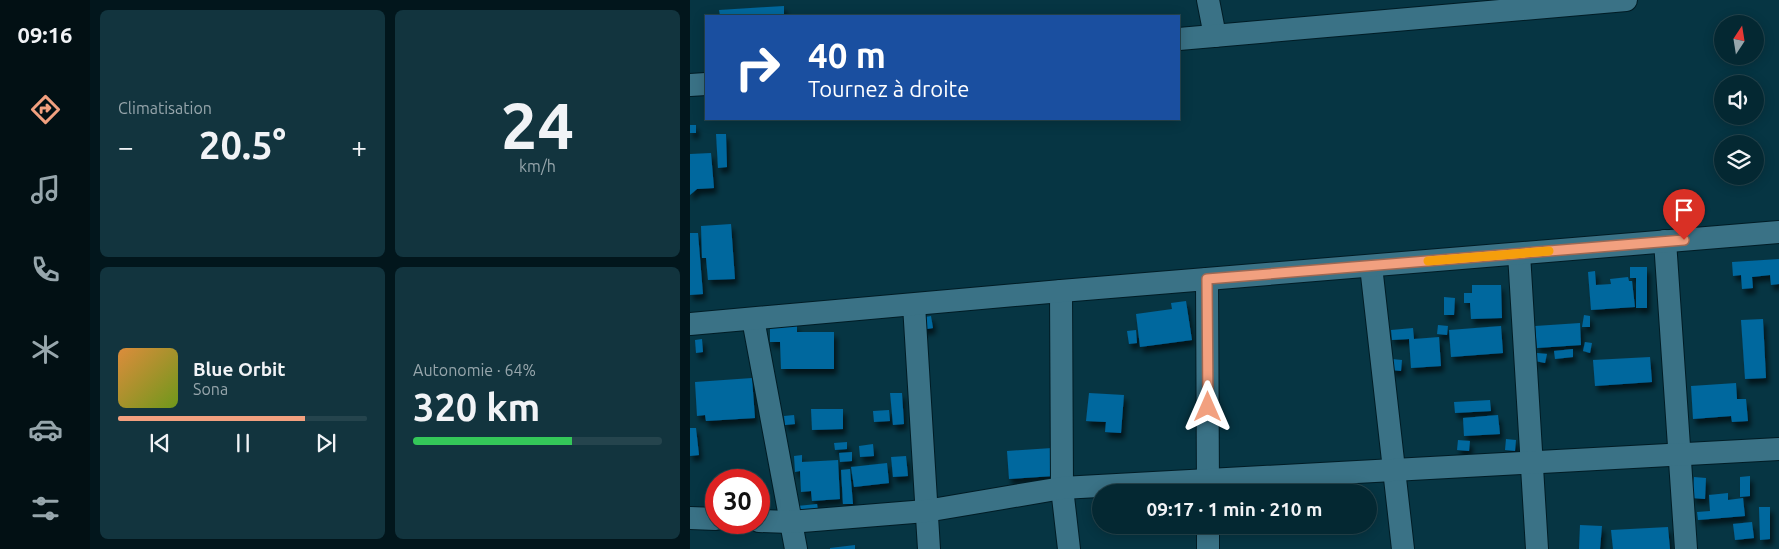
<!DOCTYPE html>
<html lang="fr">
<head>
<meta charset="utf-8">
<style>
	:root { --surface:#042832; --page:#12343e; --text:#f1f3f6; --muted:#97a6ac; --line:#25444d; --accent:#f2a07f }
	body { margin:0; font-family:Ubuntu,sans-serif; background:var(--page); color:var(--text); height:100vh; display:flex; flex-direction:column; font-size:19px; white-space:nowrap }
	* { box-sizing:border-box; margin:0 }
	p { font-size:16px; color:var(--muted) }
	.icon { flex:none; width:28px; height:28px; fill:none; stroke:currentColor; stroke-width:2; stroke-linecap:round; stroke-linejoin:round }
	.map { position:relative; flex:1; overflow:hidden }
	.sheet { display:flex; flex-direction:column; gap:10px; padding:10px; background:#02161c; width:600px }
	.sheet>* { flex:none }
	.top-card { position:absolute; left:15px; top:15px; width:475px; height:105px; border-radius:0px; box-shadow:0 2px 12px #0003,0 0 0 1px var(--line); background:#1a4fa0; color:#fff; overflow:hidden }
	.needle { width:32px; rotate:12deg }
	.controls { position:absolute; left:1024px; top:15px; display:grid; gap:10px }
	.controls a { display:grid; place-items:center; width:50px; height:50px; border-radius:50%; background:var(--surface); box-shadow:0 2px 12px #0003,0 0 0 1px var(--line); font-size:25px }
	.speed { position:absolute; left:15px; top:469px; display:flex; gap:10px; font-size:25px; font-weight:700; text-align:center }
	.speed>* { display:grid; place-content:center; width:65px; height:65px; border-radius:50%; background:var(--surface); box-shadow:0 2px 12px #0003,0 0 0 1px var(--line); line-height:1 }
	.speed .limit { border:8px solid #d22; background:#fff; color:#111 }
	.pin { position:absolute; display:grid; place-items:center; width:42px; height:42px; color:#fff; margin:-51px -21px; border-radius:50% 50% 50% 0; rotate:-45deg; box-shadow:0 0 5px #0007 }
	.pin .icon { rotate:45deg }
	.me { position:absolute; width:55px; margin:-28px; rotate:0deg; stroke-linejoin:round; filter:drop-shadow(0 0 4px #0008) }
	.turn { display:flex; align-items:center; gap:18px; height:105px; padding:0 20px; font-size:22px }
	.turn .icon { width:65px; height:65px; stroke-width:2.5 }
	.turn b { display:block; font-size:35px; line-height:42px }
	.big { font-size:38px; font-weight:700; line-height:1.1 }
	.sheet .tile { flex:1; display:flex; flex-direction:column; justify-content:center; gap:8px; min-width:0; padding:0 18px; border-radius:8px; background:var(--page) }
	.sheet .dial { align-items:center; gap:0 }
	.dial b { font-size:65px; line-height:1 }
	.song { display:flex; align-items:center; gap:15px }
	.cover { width:60px; height:60px; border-radius:8px; background:linear-gradient(135deg,hsl(30 70% 55%),hsl(80 70% 35%)) }
	.played { height:5px; border-radius:2px; background:linear-gradient(90deg,var(--accent) 75%,var(--line) 75%) }
	.keys { display:flex; justify-content:space-around; direction:ltr }
	.heat { display:flex; justify-content:space-between; align-items:center; font-size:28px; direction:ltr }
	.charge { height:8px; border-radius:4px; background:linear-gradient(90deg,#34c759 64%,var(--line) 0) }
	.sheet .tiles { flex:1; display:grid; gap:10px; grid-template-columns:repeat(2,1fr) }
	.trip { position:absolute; left:402px; top:484px; width:285px; height:50px; border-radius:25px; background:var(--surface); box-shadow:0 2px 12px #0003,0 0 0 1px var(--line); font-weight:700; line-height:50px; text-align:center }
	main { display:flex; flex:1; min-height:0 }
	.tabs { display:flex; flex-direction:column; width:90px; justify-content:space-around; align-items:center; background:#021014; color:var(--muted) }
	.tabs .icon { width:35px; height:35px }
	.tabs .active { color:var(--accent) }
	.tabs b { font-size:22px; color:var(--text) }
	.map>svg:first-child { display:block }
</style>
</head>
<body>
<main>
<nav class="tabs">
<b>09:16</b>
<svg class="icon active" aria-label="directions" viewBox="0 0 24 24"><path d="M12 3l9 9-9 9-9-9zM9 14v-3h6M13 9l2 2-2 2"/></svg>
<svg class="icon" aria-label="music" viewBox="0 0 24 24"><path d="M9 18V5l10-2v13"/><circle cx="6" cy="18" r="3"/><circle cx="16" cy="16" r="3"/></svg>
<svg class="icon" aria-label="phone" viewBox="0 0 24 24"><path d="M5 4h4l2 5-3 2q2 4 5 5l2-3 5 2v4C11 20 4 13 5 4z"/></svg>
<svg class="icon" aria-label="climate" viewBox="0 0 24 24"><path d="M12 3v18M4 7l16 10M4 17L20 7"/></svg>
<svg class="icon" aria-label="car" viewBox="0 0 24 24"><path d="M5 17H2v-5l4-1 3-4h7l3 4 3 1v5h-3M9 17h6M6 11h13"/><circle cx="7" cy="17" r="2"/><circle cx="17" cy="17" r="2"/></svg>
<svg class="icon" aria-label="filters" viewBox="0 0 24 24"><path d="M4 7h16M4 17h16"/><circle cx="9" cy="7" r="2"/><circle cx="15" cy="17" r="2"/></svg>
</nav>
<section class="sheet">
<div class="tiles">
<div class="tile"><p>Climatisation</p>
<div class="heat"><a>−</a><b class="big">20.5°</b><a>+</a></div>
</div>
<div class="tile dial"><b>24</b><p>km/h</p></div>
<div class="tile">
<div class="song"><i class="cover"></i><div><b>Blue Orbit</b><p>Sona</p></div></div>
<div class="played"></div>
<div class="keys"><svg class="icon" aria-label="previous" viewBox="0 0 24 24"><path d="M18 5L8 12l10 7zM5 5v14"/></svg><svg class="icon" aria-label="pause" viewBox="0 0 24 24"><path d="M8 5v14M16 5v14"/></svg><svg class="icon" aria-label="next" viewBox="0 0 24 24"><path d="M6 5l10 7-10 7zM19 5v14"/></svg></div>
</div>
<div class="tile"><p>Autonomie · 64%</p><b class="big">320 km</b><div class="charge"></div></div>
</div>
</section>
<div class="map">
<svg width="1089" height="549" viewBox="0 0 1089 549">
	<defs>
		<filter id="shadow"><feDropShadow dx="3" dy="5.5" stdDeviation="2.5" flood-color="#0009"/></filter>
	</defs>
	<rect width="100%" height="100%" fill="#063543"/>
	<g fill="#05679e" filter="url(#shadow)">
		<path d="M94 6V16H30L29 10Z"/>
		<rect x="0" y="125" width="6" height="8"/>
		<path d="M26 134H36L37 167 28 168Z"/>
		<path d="M21 153 24 188 7 189 0 195V154Z"/>
		<path d="M41 224 45 279 18 280 16 258H12L11 226Z"/>
		<path d="M0 233H8L13 294 0 295Z"/>
		<path d="M1089 259V284L1081 285 1080 275 1062 277 1063 288 1052 289 1051 275 1043 276 1042 262Z"/>
		<path d="M940 267H957V308H946V278H940Z"/>
		<path d="M905 271 906 285 921 284 920 279 938 277 939 281H942L945 307 901 310 898 272Z"/>
		<path d="M782 285H811L812 318 781 319 780 303H774V293H782Z"/>
		<path d="M754 297 765 298 764 315H754Z"/>
		<path d="M496 301 502 340 450 347 446 314 482 309 481 303Z"/>
		<path d="M894 315 900 316V327H892Z"/>
		<path d="M241 316 243 328 231 330 229 318Z"/>
		<path d="M1073 319 1076 378 1055 379 1051 320Z"/>
		<path d="M890 323 891 345 847 348 845 326Z"/>
		<path d="M80 325H107V332H144V369H91L90 342H80Z"/>
		<path d="M748 325 758 326 757 335 747 334Z"/>
		<path d="M811 326 813 353 761 357 759 330Z"/>
		<path d="M723 328 724 339 749 337 751 366 721 368 719 339 702 340 701 330Z"/>
		<path d="M446 330 447 343 439 344 437 331Z"/>
		<path d="M12 339 13 352 6 353 5 340Z"/>
		<path d="M895 342 902 343 900 353 893 351Z"/>
		<path d="M883 349V357L865 359 864 351Z"/>
		<path d="M847 353 857 354 855 363 845 361Z"/>
		<path d="M960 357 962 382 905 386 903 360Z"/>
		<path d="M702 359 712 360 711 371 701 370Z"/>
		<path d="M62 378 65 418 16 421 15 415 7 416 5 382Z"/>
		<path d="M1046 383 1047 399H1056L1058 421 1042 422 1041 416 1003 419 1001 386Z"/>
		<path d="M200 393H212L214 424 203 425Z"/>
		<path d="M399 393 434 395 431 433 415 432 416 422 396 421Z"/>
		<path d="M800 400 801 411 765 413 764 402Z"/>
		<path d="M121 409H153V429L122 430Z"/>
		<path d="M199 410 200 421 184 422 183 411Z"/>
		<path d="M104 415 105 424 95 425 94 416Z"/>
		<path d="M808 415 810 434 774 436 773 418Z"/>
		<path d="M0 428H6L9 455 0 456Z"/>
		<path d="M816 439 826 440 825 451 815 450Z"/>
		<path d="M768 440 780 441 779 451 767 450Z"/>
		<path d="M157 442V449L145 450 144 443Z"/>
		<path d="M183 444 184 456 170 457 169 446Z"/>
		<path d="M362 448 364 476 319 479 317 451Z"/>
		<path d="M162 452V461L150 462 149 453Z"/>
		<path d="M112 455V462L148 460 150 499 122 501 121 491 111 492 110 471 105 472 104 456Z"/>
		<path d="M216 456 218 476 203 477 201 457Z"/>
		<path d="M197 463 199 483 164 487 161 467Z"/>
		<path d="M160 469 163 504H153L151 470Z"/>
		<path d="M1060 476V496L1050 497V477Z"/>
		<path d="M1004 477 1016 478 1015 499 1002 498Z"/>
		<path d="M1038 493V500L1053 498 1055 516 1008 520 1007 512 1020 511 1019 495Z"/>
		<path d="M127 504 128 510 108 512 107 506Z"/>
		<path d="M1069 507H1080V539L1070 540Z"/>
		<path d="M1062 522 1064 538 1045 540 1043 524Z"/>
		<path d="M890 525 912 526 910 549H889Z"/>
		<path d="M978 527 980 549H923L921 530Z"/>
		<path d="M165 545V549H140V548Z"/>
	</g>
	<g fill="none" stroke-linecap="round" stroke-linejoin="round">
		<g stroke="#001c25" stroke-width="24">
			<g id="street">
				<path d="M518 0 525 36"/>
				<path d="M489 39 936 0"/>
				<path d="M0 85 16 84"/>
				<path d="M975 241 996 549"/>
				<path d="M829 254 847 549"/>
				<path d="M681 266 713 549"/>
				<path d="M517 279 518 492"/>
				<path d="M371 291 372 488 379 549"/>
				<path d="M224 305 239 549"/>
				<path d="M63 319 106 549"/>
				<path d="M0 324 371 291 1089 232"/>
				<path d="M0 518 26 519"/>
				<path d="M69 521 100 522 236 511 372 488 1089 449"/>
				<path d="M518 525V549"/>
			</g>
		</g>
		<use href="#street" stroke="#3a7286" stroke-width="22"/>
	</g>
	<g fill="none" stroke-linecap="round" stroke-linejoin="round">
		<g stroke="#9d6853" stroke-width="12">
			<path id="route" d="M518 407 517 279 994 240"/>
		</g>
		<use href="#route" stroke="#f2a07f" stroke-width="9"/>
		<path stroke="#f59e0b" stroke-width="9" d="M738 261 859 251"/>
	</g>
</svg>
<div class="controls">
<a><svg class="needle" viewBox="-14 -14 28 28"><path d="M0-13l5 13h-10z" fill="#e53935"/><path d="M0 13l5-13h-10z" fill="#97a6ac"/></svg></a>
<a><svg class="icon" aria-label="sound" viewBox="0 0 24 24"><path d="M4 9h4l5-4v14l-5-4H4zM17 9q2 3 0 6"/></svg></a>
<a><svg class="icon" aria-label="layers" viewBox="0 0 24 24"><path d="M12 4l9 5-9 5-9-5zM3 14l9 5 9-5"/></svg></a>
</div>
<div class="speed"><div class="limit">30</div></div>
<div class="pin" style="left:994px;top:240px;background:#d93025"><svg class="icon" aria-label="arrive" viewBox="0 0 24 24"><path d="M6 21V4h12l-3 4 3 4H6"/></svg></div>
<svg class="me" style="left:518px;top:407px" viewBox="-20 -20 40 40"><path d="M0-17L14 15 0 8-14 15z" fill="#f2a07f" stroke="#fff" stroke-width="4"/></svg>
<div class="trip">09:17 · 1 min · 210 m</div>
<div class="top-card">
<div class="turn"><svg class="icon" aria-label="right" viewBox="0 0 24 24"><path d="M7 20v-9h11M14 6l5 5-5 5"/></svg><div><b>40 m</b>Tournez à droite</div></div>
</div>
</div>
</main>
</body>
</html>
